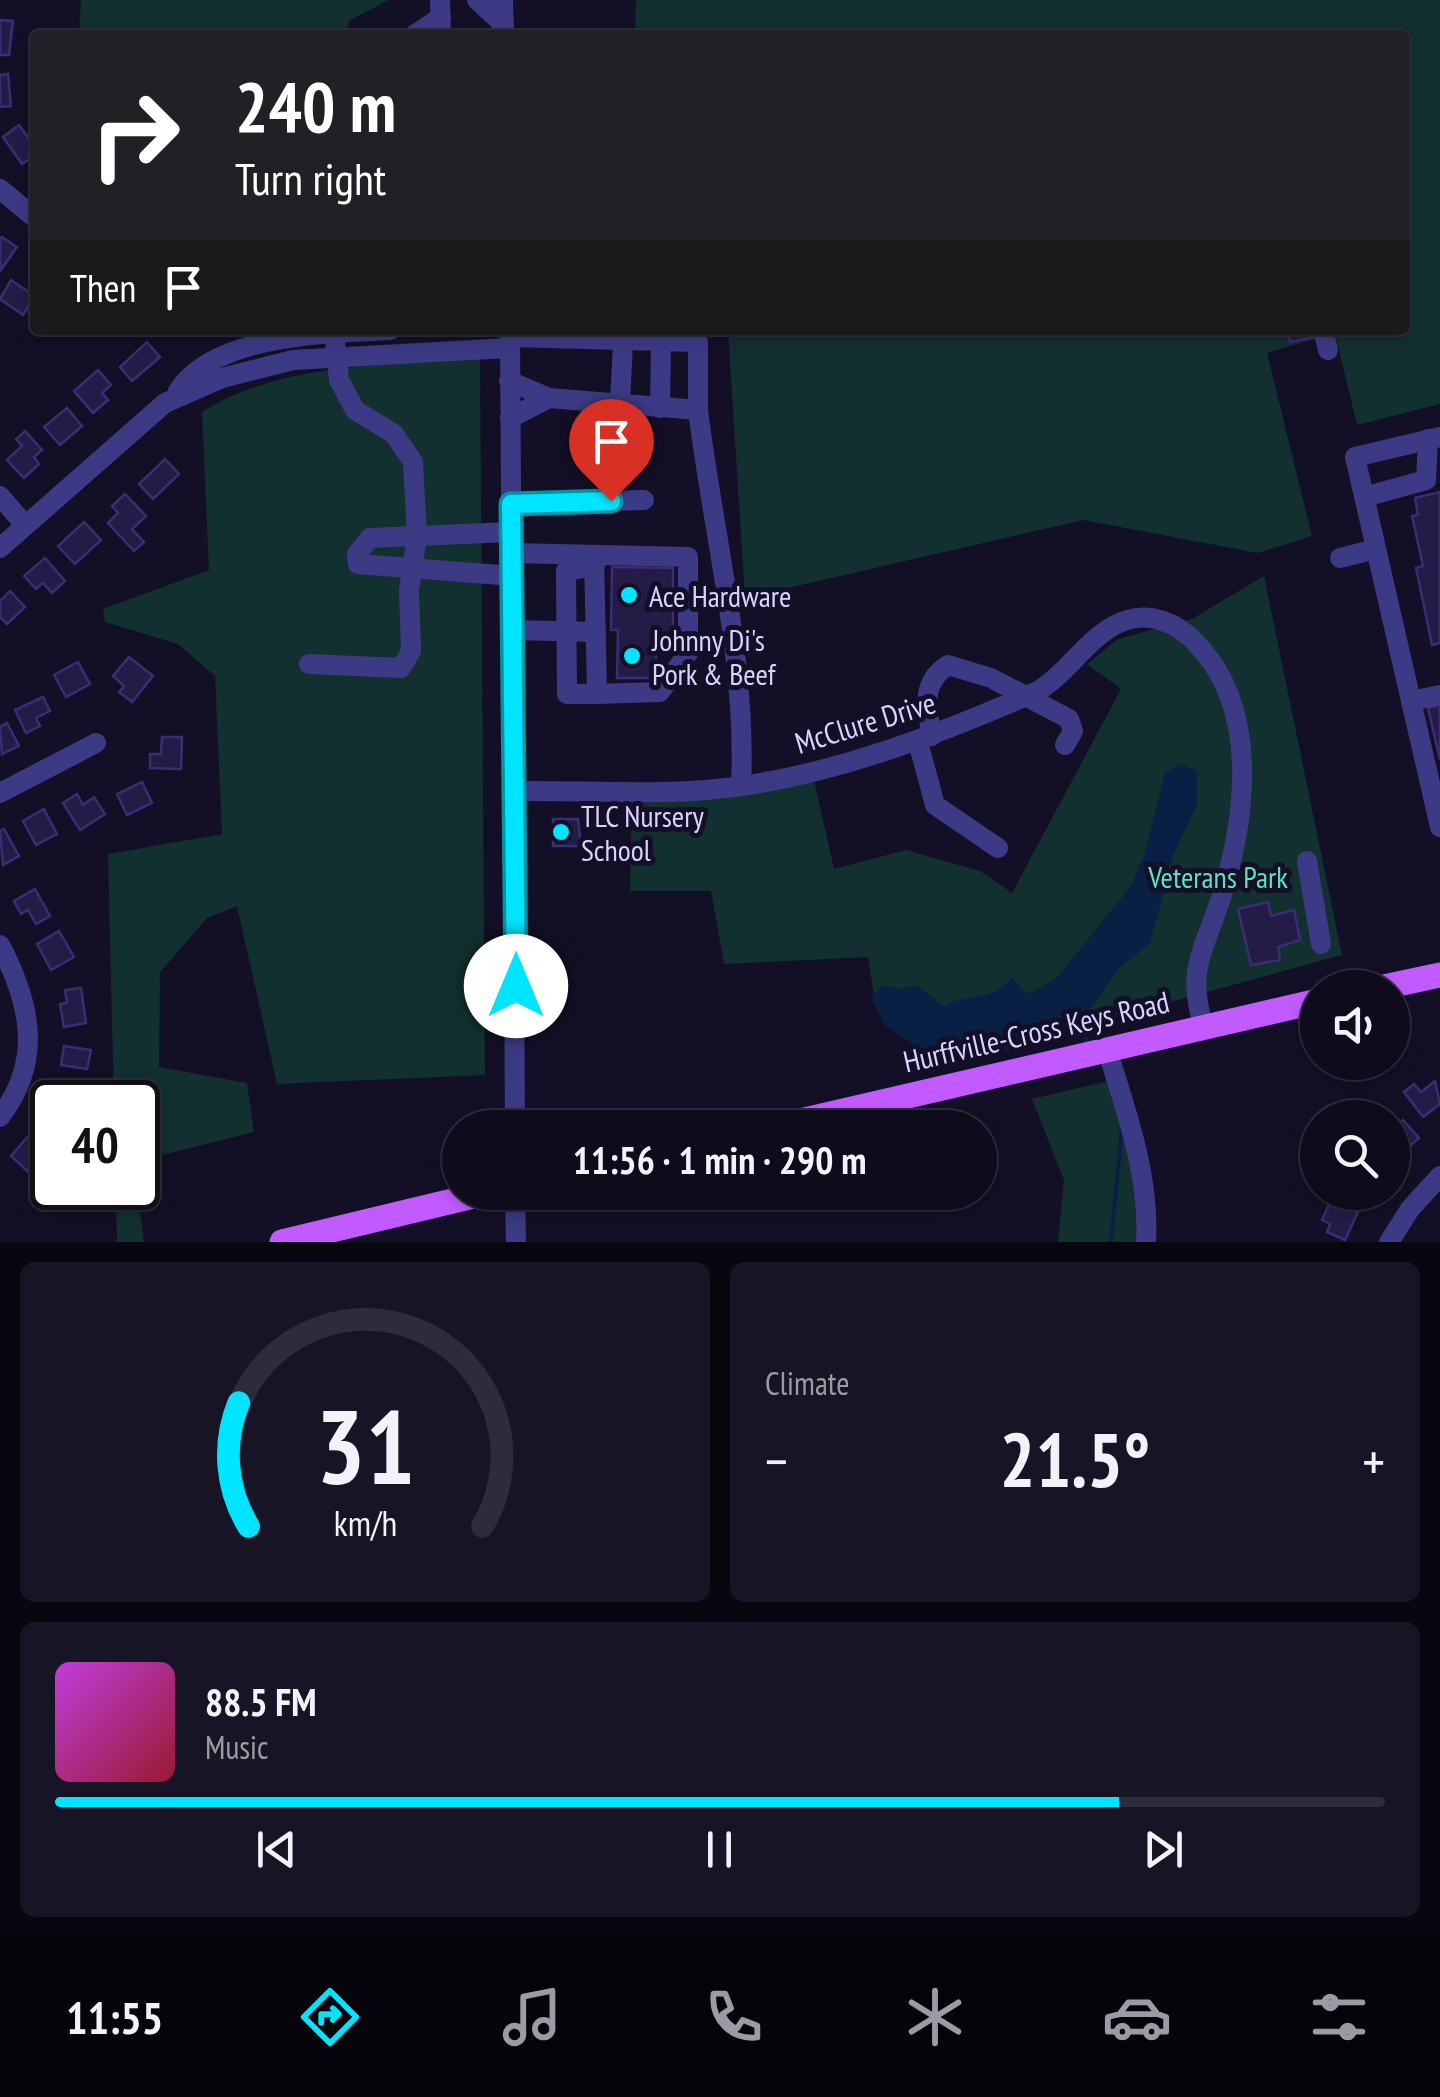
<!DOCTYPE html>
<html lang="en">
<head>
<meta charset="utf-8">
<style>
	:root { --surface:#0e0b1c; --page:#171425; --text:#f1f3f6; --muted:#9b9ba3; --line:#2e2b3b; --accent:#00e5ff }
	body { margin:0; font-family:"PT Sans Narrow",sans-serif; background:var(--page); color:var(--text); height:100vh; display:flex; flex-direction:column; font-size:38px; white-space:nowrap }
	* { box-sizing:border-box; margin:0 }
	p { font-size:32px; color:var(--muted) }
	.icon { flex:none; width:55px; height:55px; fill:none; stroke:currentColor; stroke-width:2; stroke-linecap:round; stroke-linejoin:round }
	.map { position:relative; height:1242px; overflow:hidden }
	.sheet { display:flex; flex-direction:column; gap:20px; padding:20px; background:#08060f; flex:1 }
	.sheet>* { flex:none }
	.banner { position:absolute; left:30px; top:30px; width:1380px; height:305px; border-radius:10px; box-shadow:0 5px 15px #0003,0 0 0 2px var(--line); background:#202124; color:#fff; overflow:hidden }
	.buttons { position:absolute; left:1300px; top:970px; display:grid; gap:20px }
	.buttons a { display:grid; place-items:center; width:110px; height:110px; border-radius:50%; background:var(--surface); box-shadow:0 5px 15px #0003,0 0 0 2px var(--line); font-size:50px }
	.speed { position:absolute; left:30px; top:1080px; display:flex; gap:20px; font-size:50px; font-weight:700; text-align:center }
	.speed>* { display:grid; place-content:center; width:130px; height:130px; border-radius:50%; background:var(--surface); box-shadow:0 5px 15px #0003,0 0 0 2px var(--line); line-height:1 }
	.speed .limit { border:5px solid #111; border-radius:15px; background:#fff; color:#111 }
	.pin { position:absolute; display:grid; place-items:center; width:85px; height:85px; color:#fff; margin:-102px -42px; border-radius:50% 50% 50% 0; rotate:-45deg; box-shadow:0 0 10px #0007 }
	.pin .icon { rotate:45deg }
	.me { position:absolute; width:110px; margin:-55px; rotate:0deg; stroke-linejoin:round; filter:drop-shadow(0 0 8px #0008) }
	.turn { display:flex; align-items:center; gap:35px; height:210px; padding:0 40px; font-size:45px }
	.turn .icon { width:130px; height:130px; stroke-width:2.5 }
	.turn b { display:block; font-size:70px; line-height:85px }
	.then { display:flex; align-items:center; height:95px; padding:0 40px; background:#0003; gap:20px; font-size:38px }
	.big { font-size:75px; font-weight:700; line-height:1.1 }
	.sheet .card { flex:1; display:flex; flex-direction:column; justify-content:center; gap:15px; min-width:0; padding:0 35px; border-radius:15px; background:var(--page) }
	.sheet .dial { align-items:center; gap:0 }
	.dial svg { height:260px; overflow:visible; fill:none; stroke:var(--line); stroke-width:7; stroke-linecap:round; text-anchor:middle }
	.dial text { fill:var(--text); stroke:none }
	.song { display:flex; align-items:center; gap:30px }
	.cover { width:120px; height:120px; border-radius:15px; background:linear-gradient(135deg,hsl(290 70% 55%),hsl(350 70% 35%)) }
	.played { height:10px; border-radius:5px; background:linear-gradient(90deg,var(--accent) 80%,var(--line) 80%) }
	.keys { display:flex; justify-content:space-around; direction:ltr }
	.heat { display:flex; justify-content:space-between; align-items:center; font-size:55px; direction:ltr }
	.sheet .tiles { flex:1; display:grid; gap:20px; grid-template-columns:1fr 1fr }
	.card:last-child { grid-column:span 2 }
	.trip { position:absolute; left:442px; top:1110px; width:555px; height:100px; border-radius:50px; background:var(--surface); box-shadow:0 5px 15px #0003,0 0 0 2px var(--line); font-weight:700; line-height:100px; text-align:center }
	.tabs { display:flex; height:160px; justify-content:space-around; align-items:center; background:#06040b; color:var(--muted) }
	.tabs .icon { width:70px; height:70px }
	.tabs .current { color:var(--accent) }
	.tabs b { font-size:45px; color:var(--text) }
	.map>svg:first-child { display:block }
</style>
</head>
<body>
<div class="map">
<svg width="1440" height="1242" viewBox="0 0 1440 1242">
	<rect width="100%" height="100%" fill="#130f26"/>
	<g fill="#12302f">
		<path d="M81 0H389L350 20 344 35H79Z"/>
		<path d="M636 0H1440V404L1357 425 1335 333 1267 353 1312 536 1258 553 1083 520 745 598 728 330H1405V35H635Z"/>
		<path d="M480 360 485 1075 277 1084 237 906 207 918 160 972 159 1067 247 1083 254 1132 138 1161V1102H114L108 854 222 834 215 676 178 644 105 622 103 609 209 570 202 412C281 362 389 365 480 360Z"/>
		<path d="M1264 576 1342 955 1134 1012 948 1055 916 1046 894 1023 874 996 868 957 724 964 711 891H630L632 794 724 799 813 776 834 869 906 850 980 871 1012 893 1121 689 1087 664 1118 639 1192 619Z"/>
		<path d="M1125 1077 1148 1242H1058L1064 1180 1032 1099Z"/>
		<path d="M116 1188H137L144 1242H117Z"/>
	</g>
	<path fill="#0a1f44" d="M1180 764 1197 771V804L1173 856 1150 944 1119 968 1080 1024 1066 1032 1025 1041 1009 1051 929 1048 916 1046 885 1025 871 998 882 985 901 989 916 985 945 1007C960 992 986 1006 1012 978L1028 994 1056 979 1131 886 1144 856 1165 773Z"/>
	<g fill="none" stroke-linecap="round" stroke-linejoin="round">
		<g stroke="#0a1f44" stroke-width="4">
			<path d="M1074 1028 1089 1042"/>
			<path d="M1111 1242 1122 1127"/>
		</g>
	</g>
	<g fill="#241b47" stroke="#3b2d73" stroke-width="2.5">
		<path d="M0 20 13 21 9 55H0Z"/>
		<path d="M8 74 11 106 0 107V75Z"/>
		<path d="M19 125 35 147V155L22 164 3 137Z"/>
		<path d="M2 237 17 247 0 271V239Z"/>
		<path d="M11 280 35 296 23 315 0 299Z"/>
		<path d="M1288 330H1314L1315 337 1290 342Z"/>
		<path d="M147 342 160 357 132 381 120 367Z"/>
		<path d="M98 370 111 385 102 393 108 400 93 413 74 391Z"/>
		<path d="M67 408 82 426 60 445 44 427Z"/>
		<path d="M25 431 42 450 34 457 39 464 24 478 7 460 22 446 16 439Z"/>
		<path d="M165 459 179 474 153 499 139 484Z"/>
		<path d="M1440 492V643L1432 645 1416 568 1423 566 1412 516 1418 515 1415 498Z"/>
		<path d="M125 494 146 516 132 529 144 542 134 551 108 523 118 513 112 506Z"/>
		<path d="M84 522 101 540 75 564 58 546Z"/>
		<path d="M45 558 65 581 52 593 43 583 36 589 24 576Z"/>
		<path d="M612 567 673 568V642H656V678H617L618 630H611Z"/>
		<path d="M10 591 25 607 7 624 0 617V601Z"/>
		<path d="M129 657 153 676 132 702 119 692 124 686 113 676Z"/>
		<path d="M78 662 90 684 66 697 54 675Z"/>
		<path d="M43 697 50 711 36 718 40 726 26 733 15 710Z"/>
		<path d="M1440 705V760L1428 708Z"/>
		<path d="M7 723 19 746 2 754 0 727Z"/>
		<path d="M162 737H182L181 769 150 768V754H161Z"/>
		<path d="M142 782 152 803 127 815 117 794Z"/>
		<path d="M77 794 83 805 94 797 105 814 80 830 63 803Z"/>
		<path d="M44 809 57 834 36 845 23 821Z"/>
		<path d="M553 819H578L581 846H553Z"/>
		<path d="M4 829 19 856 3 865 0 831Z"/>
		<path d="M35 889 50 916 36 924 28 910 21 914 14 901Z"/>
		<path d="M1268 902 1271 916 1294 910 1300 940 1278 947 1280 960 1251 965 1238 909Z"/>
		<path d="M59 931 74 957 51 970 37 944Z"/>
		<path d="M81 988 86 1023 64 1027 60 1004 67 1003 65 990Z"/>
		<path d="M64 1046 91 1050 87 1069 61 1065Z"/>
		<path d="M1435 1081 1440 1104 1423 1117 1404 1092 1414 1084 1421 1092Z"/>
		<path d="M55 1090 75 1100 52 1102V1123L42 1118Z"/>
		<path d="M1403 1120 1419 1138 1396 1158 1392 1129Z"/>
		<path d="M30 1134 48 1149 28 1172 11 1156Z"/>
		<path d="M1331 1200 1358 1212 1345 1240 1327 1232 1330 1224 1322 1220Z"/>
	</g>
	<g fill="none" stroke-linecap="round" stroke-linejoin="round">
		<g stroke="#3d3a85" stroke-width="20">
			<path d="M440 0 441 35"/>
			<path d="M477 0 504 25"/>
			<path d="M503 0 504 33"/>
			<path d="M414 35 441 17"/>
			<path d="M0 189 35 218"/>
			<path d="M510 330 515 1128"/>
			<path d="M1323 330 1328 350"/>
			<path d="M510 337 698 342V410L549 398"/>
			<path d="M509 381 549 398 510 418"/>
			<path d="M178 391C214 334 331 333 390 330"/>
			<path d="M620 403 623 343"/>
			<path d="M660 408 661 342"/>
			<path d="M698 410C713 534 747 661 741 786"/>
			<path d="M1440 437 1355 457 1440 827"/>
			<path d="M0 496 25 525"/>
			<path d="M1364 497 1426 480 1428 439"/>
			<path d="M511 504 644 500"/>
			<path d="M511 532 370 538 357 554 358 564 512 576"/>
			<path d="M0 548 165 403 222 378 293 360 509 348"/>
			<path d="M512 553 688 557V653L660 692 597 694 594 556"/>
			<path d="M1340 558 1376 549"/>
			<path d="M595 566 566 571 567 694H597"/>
			<path d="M512 630 596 632"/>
			<path d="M309 664 401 668 411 651 409 590 417 537 413 462 394 434 355 410 339 380 334 330"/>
			<path d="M1411 701 1440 695"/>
			<path d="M932 736C926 709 921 682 948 665L991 678 1069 719 1073 731 1065 745"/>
			<path d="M918 742 935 805 998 848"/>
			<path d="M514 791C589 790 668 797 742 786 845 771 944 732 1038 691 1070 672 1091 631 1127 620 1152 612 1178 624 1195 642 1261 708 1246 820 1220 901 1203 952 1187 969 1203 1025"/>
			<path d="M0 793 96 743"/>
			<path d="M1307 861 1321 944"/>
			<path d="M0 945C31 1004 43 1061 0 1117"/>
			<path d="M1107 1049C1126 1111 1150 1176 1146 1242"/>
			<path d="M515 1192 516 1242"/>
			<path d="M1389 1242 1410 1209 1440 1176"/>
		</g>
		<g stroke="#c25bff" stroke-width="25">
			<path d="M1379 988 1440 975"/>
			<path d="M770 1128 1318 1001"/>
			<path d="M282 1242 490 1192"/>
		</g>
	</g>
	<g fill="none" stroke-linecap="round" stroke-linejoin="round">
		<g stroke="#0095a6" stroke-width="25">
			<path id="route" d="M516 986 511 504 611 501"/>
		</g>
		<use href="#route" stroke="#00e5ff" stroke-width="18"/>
	</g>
	<g fill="#00e5ff" stroke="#130f26" stroke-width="4">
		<circle cx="629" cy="595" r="10"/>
		<circle cx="632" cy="656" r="10"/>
		<circle cx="561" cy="832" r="10"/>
	</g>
	<g text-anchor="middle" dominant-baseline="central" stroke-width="10" stroke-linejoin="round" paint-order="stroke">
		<g font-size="30" fill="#d9d4ff" stroke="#130f26" text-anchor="start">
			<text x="649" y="595">Ace Hardware</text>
			<text x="652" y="639">Johnny Di's<tspan x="652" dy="34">Pork &amp; Beef</tspan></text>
			<text x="581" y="815">TLC Nursery<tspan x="581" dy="34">School</tspan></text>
		</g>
		<g font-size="30" fill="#d9d4ff" stroke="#130f26">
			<text transform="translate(865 722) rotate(-17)">McClure Drive</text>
			<text transform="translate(1036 1031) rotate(-13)">Hurffville-Cross Keys Road</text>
		</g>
		<g font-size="30" fill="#5fe0c0" stroke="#130f26">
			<text x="1218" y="876">Veterans Park</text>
		</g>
	</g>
</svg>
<div class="buttons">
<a><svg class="icon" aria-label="sound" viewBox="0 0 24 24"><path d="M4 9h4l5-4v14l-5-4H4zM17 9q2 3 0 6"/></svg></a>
<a><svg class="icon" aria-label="search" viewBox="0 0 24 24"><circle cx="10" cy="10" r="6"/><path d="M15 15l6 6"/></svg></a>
</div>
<div class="speed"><div class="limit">40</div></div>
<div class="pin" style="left:611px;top:501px;background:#d93025"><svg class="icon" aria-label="arrive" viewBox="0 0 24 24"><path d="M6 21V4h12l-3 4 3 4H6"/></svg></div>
<svg class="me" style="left:516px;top:986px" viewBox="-20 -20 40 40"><circle r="19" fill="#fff"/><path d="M0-13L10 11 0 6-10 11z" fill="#00e5ff"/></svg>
<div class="trip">11:56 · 1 min · 290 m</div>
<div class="banner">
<div class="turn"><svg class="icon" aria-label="right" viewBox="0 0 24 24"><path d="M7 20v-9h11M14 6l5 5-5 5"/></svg><div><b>240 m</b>Turn right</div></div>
<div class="then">Then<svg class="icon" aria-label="arrive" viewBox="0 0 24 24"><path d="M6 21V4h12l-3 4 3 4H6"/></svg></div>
</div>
</div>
<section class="sheet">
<div class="tiles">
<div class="card dial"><svg viewBox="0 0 100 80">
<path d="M14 69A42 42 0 1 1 86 69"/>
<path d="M14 69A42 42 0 0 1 11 31" stroke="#00e5ff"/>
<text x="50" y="56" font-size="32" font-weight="700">31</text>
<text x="50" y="72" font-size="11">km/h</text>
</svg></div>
<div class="card"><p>Climate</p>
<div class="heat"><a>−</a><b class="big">21.5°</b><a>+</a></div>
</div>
<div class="card">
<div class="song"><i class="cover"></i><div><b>88.5 FM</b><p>Music</p></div></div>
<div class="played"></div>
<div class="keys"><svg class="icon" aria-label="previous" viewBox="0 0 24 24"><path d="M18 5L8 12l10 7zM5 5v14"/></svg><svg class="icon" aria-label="pause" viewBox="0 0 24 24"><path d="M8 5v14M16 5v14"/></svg><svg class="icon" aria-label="next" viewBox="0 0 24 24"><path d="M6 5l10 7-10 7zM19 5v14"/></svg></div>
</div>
</div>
</section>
<nav class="tabs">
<b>11:55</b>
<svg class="icon current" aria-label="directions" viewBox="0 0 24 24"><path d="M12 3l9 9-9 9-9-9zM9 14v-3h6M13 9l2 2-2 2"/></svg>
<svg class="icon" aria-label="music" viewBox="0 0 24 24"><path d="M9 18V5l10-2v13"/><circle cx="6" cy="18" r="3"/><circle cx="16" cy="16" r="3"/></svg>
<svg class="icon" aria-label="phone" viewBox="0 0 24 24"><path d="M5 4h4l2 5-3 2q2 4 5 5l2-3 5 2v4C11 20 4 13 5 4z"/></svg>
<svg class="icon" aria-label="climate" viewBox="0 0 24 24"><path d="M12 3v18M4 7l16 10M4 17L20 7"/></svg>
<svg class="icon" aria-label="car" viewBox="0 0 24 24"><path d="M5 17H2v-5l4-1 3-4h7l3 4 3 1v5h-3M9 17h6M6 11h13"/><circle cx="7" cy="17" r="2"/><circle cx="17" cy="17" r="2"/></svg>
<svg class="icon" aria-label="filters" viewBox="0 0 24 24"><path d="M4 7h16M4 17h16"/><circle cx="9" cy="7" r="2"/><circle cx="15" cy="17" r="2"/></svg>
</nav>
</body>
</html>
